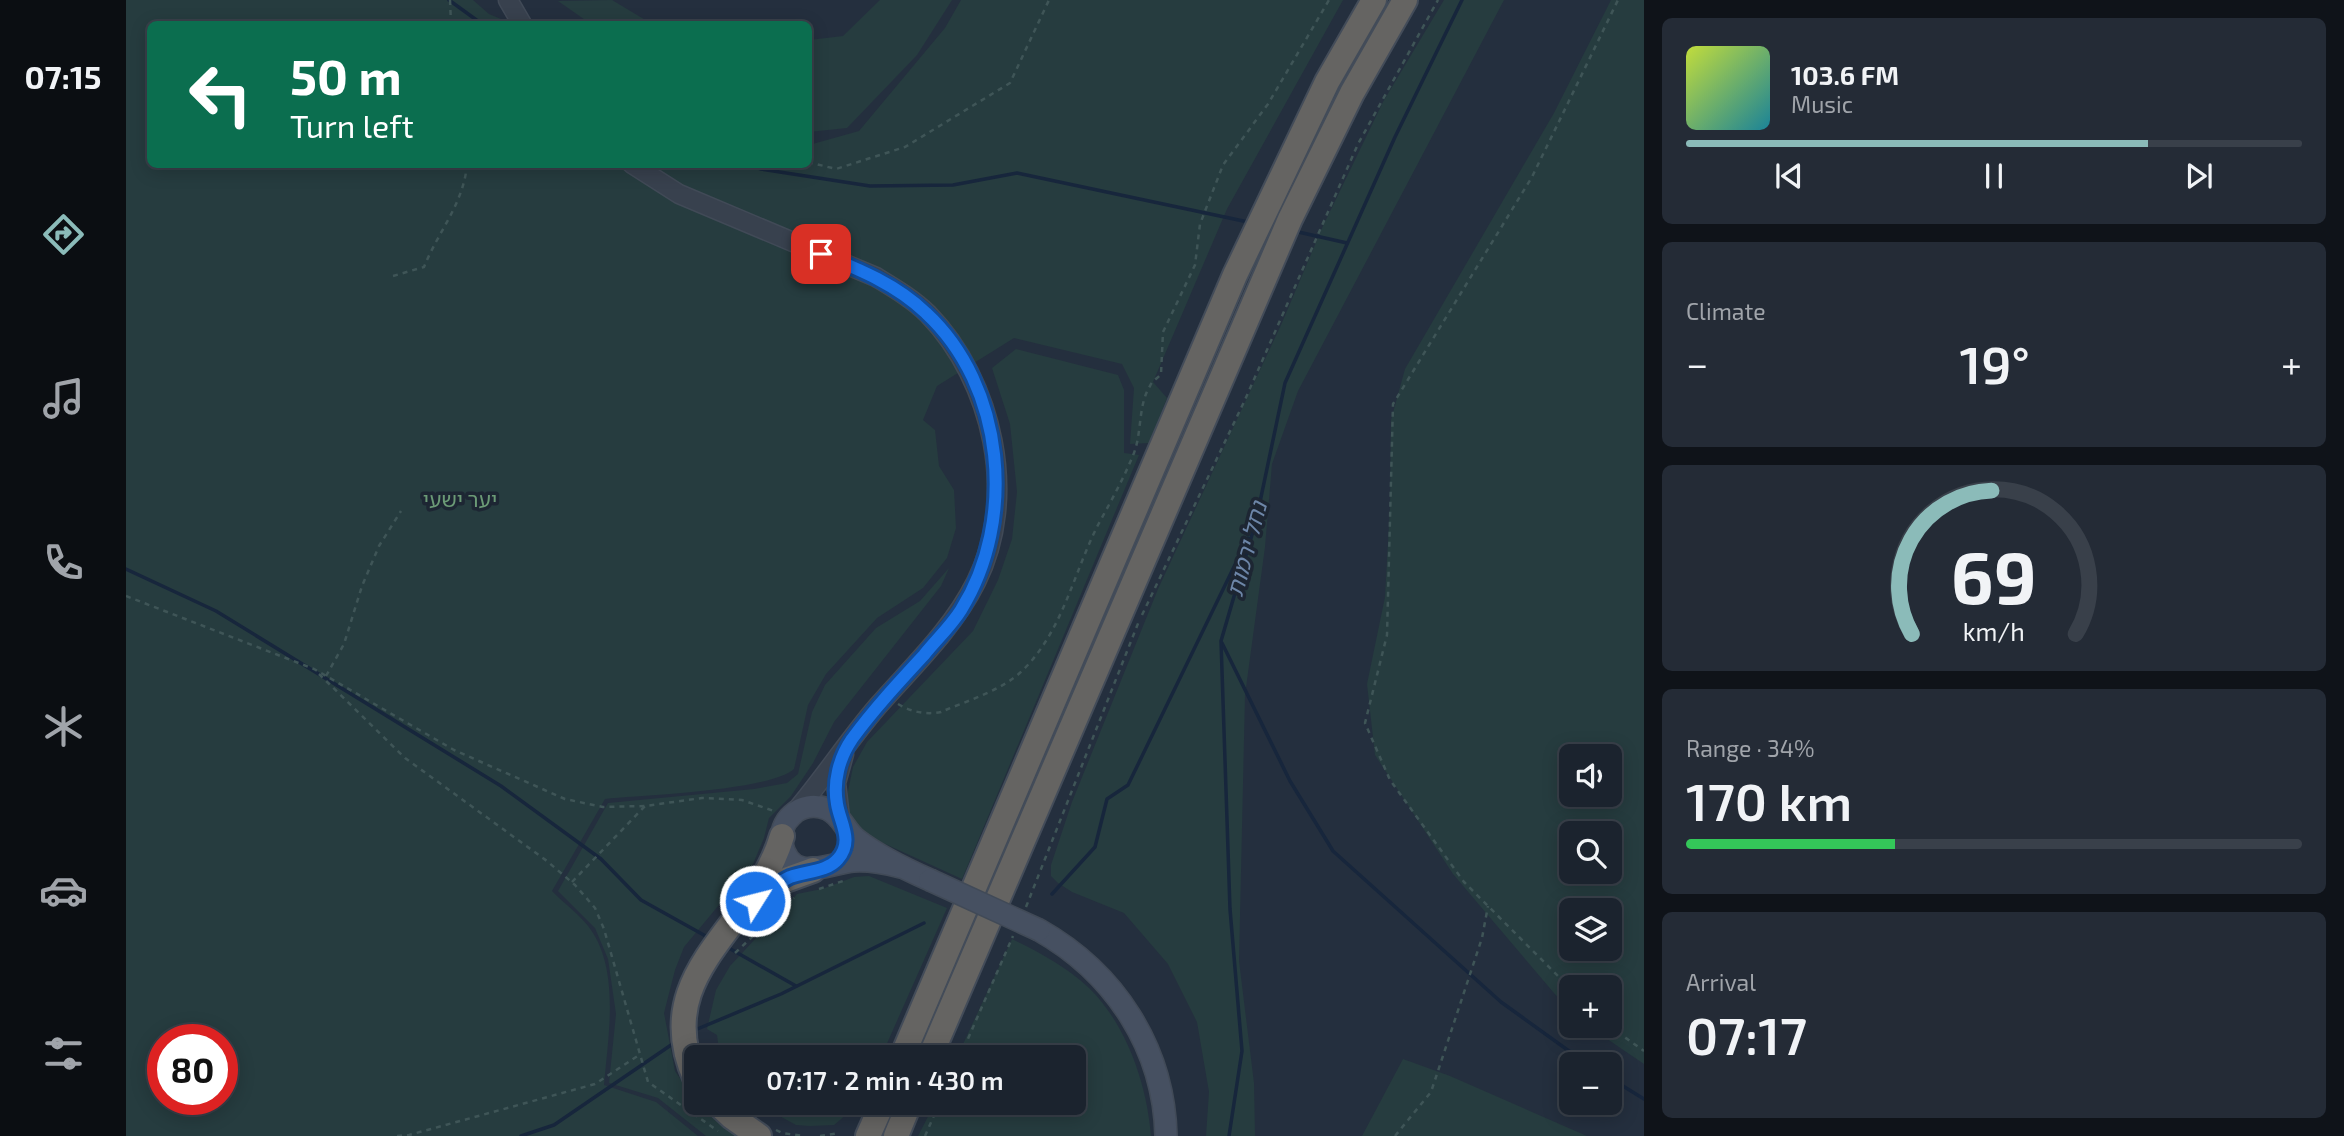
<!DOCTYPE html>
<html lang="en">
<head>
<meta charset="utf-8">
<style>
	:root { --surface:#1b232e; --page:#242b36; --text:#f1f3f6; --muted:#a0a4aa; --line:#39404a; --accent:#8bbbb9 }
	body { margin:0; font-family:"Exo 2","Noto Sans Hebrew",sans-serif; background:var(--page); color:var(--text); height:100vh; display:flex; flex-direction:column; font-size:26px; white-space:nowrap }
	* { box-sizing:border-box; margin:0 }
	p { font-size:23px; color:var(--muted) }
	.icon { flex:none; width:38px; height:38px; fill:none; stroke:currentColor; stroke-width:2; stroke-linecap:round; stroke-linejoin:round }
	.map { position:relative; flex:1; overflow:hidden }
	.drawer { display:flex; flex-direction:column; gap:18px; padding:18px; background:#0f1319; width:700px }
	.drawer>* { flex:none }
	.hud { position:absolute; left:21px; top:21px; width:665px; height:147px; border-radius:10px; box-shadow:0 4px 18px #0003,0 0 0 2px var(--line); background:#0b6e4f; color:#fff; overflow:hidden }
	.fabs { position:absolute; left:1433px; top:744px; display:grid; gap:14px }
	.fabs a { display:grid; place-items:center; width:63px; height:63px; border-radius:10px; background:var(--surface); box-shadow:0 4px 18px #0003,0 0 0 2px var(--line); font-size:35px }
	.speed { position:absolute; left:21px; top:1024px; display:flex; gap:14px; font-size:35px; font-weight:700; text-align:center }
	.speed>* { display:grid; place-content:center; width:91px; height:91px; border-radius:50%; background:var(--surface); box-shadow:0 4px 18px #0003,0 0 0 2px var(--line); line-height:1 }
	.speed .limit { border:10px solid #d22; background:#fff; color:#111 }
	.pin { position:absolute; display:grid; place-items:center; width:60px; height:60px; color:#fff; margin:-30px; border-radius:14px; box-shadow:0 4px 10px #0006 }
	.me { position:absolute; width:77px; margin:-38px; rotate:54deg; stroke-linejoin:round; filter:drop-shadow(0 0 5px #0008) }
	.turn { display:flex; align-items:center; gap:24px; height:147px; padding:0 28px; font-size:32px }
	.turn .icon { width:91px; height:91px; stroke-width:2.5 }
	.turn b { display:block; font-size:49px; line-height:60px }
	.big { font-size:52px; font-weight:600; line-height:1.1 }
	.drawer .tile { flex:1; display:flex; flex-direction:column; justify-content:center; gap:10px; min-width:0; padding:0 24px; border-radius:10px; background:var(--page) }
	.drawer .dial { align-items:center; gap:0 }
	.dial svg { height:182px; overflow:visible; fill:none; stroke:var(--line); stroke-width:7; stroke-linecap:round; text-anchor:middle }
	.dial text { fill:var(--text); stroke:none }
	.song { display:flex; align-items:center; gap:21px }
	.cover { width:84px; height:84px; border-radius:10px; background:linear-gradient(135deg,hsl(70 70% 55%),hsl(190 70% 35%)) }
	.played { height:7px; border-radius:4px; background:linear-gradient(90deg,var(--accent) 75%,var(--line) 75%) }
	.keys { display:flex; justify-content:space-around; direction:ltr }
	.heat { display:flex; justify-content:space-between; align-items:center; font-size:38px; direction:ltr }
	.charge { height:10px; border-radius:5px; background:linear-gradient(90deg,#34c759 34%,var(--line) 0) }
	.trip { position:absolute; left:558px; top:1045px; width:402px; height:70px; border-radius:10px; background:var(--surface); box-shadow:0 4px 18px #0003,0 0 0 2px var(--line); font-weight:600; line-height:70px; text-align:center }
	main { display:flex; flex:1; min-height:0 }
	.tabs { display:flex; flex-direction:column; width:126px; justify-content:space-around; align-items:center; background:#0b0e12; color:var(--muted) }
	.tabs .icon { width:49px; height:49px }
	.tabs .on { color:var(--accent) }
	.tabs b { font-size:32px; color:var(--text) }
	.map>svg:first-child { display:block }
</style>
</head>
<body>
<main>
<nav class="tabs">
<b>07:15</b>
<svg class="icon on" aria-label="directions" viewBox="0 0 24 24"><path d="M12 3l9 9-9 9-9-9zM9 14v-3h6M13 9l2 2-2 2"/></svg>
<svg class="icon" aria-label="music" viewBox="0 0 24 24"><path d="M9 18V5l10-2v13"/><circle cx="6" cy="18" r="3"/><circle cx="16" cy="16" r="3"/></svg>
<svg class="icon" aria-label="phone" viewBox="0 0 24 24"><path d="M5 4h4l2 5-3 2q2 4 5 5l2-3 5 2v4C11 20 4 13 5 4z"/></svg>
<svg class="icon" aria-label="climate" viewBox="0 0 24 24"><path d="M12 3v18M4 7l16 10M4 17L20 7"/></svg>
<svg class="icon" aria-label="car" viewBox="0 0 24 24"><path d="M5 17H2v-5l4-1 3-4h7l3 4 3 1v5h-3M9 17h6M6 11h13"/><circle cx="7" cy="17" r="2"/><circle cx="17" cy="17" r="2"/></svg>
<svg class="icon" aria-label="filters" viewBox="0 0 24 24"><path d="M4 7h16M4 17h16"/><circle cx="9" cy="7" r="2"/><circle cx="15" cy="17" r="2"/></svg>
</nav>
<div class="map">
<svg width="1518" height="1136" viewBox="0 0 1518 1136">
	<rect width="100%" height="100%" fill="#242f3e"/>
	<g fill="#263c3f" fill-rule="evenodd">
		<path d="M0 0H347L363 14 387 24H24V164H682L683 145 733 131 819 28 835 0H1217L1101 209 1027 382 1041 398 1023 443 1004 444 1008 388 996 364 888 338 811 386 797 420 809 430 813 466 828 490 830 528 821 558 797 588 751 618 700 674 682 705 668 769C643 791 518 795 479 799L426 891C438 904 455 915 465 930 494 972 482 1037 478 1085L530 1102 572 1136H0ZM37 1040H96V1099H37Z"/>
		<path d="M486 0 526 24H465L432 1Z"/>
		<path d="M754 0H826L791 55 721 128 683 132V40L717 36Z"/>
		<path d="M1318 0H1378L1172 391 1146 464 1139 547 1119 695 1113 961 1128 1083 1129 1136H1080L1083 1092 1071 1022 1042 964 998 913 946 892 932 883 925 876V865L946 802 1032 589 1155 325 1197 226 1257 102Z"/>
		<path d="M1485 0H1518V1064L1462 1026H1484V987H1446L1445 1013 1327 874 1249 755 1241 684 1259 597 1264 506 1265 420 1279 369 1428 113ZM1446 756H1484V794H1446ZM1446 833H1484V872H1446ZM1446 910H1484V948H1446Z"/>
		<path d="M890 349 992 375 998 390V453L1013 455 836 879 733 832 721 812 722 791 727 767 741 742 847 631 872 580 886 539 891 492 884 424 866 368Z"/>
		<path d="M823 568 815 586 708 722 687 763 665 796 643 818 638 838 627 864 558 947 549 970 538 1013 549 1071 570 1102 574 1103 611 1136H580L532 1098 483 1083 490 1014 482 959 469 928 432 891 482 803 628 789 661 783 672 774 686 712 699 685 750 628 794 601Z"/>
		<path d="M743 876 821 908 755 1057H594L591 1035 581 1029 590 990 604 966 671 894 696 889 728 877Z"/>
		<path d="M886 939C913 952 941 967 963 988 1001 1025 1021 1085 1025 1136H792L809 1103 948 1102V1057H831Z"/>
		<path d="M1277 1059 1324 1076 1461 1136H1236Z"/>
		<path d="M630 1103H734L708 1125 684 1126 670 1125Z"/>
	</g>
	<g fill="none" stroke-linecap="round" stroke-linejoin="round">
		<g stroke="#17263c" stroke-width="3.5">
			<path d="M323 0 356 24"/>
			<path d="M622 164 635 169 744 186 827 185 891 173 1122 222"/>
			<path d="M1168 231 1221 243"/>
			<path d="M0 569 90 611 375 786 475 859 515 900 585 939"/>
			<path d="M1096 643 1164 781 1207 851 1375 1002 1461 1064"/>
			<path d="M926 894 969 847 981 799 1002 785 1122 538"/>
			<path d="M601 947 670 986"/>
			<path d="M569 1030 655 994 798 923"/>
			<path d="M1484 1078 1518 1099"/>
			<path d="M395 1136 428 1125 548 1043"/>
			<path d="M1103 1136 1116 1051 1104 909 1095 641 1130 521 1159 383 1269 137 1336 0"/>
		</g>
		<g stroke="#414a57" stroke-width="21">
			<g id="tertiary">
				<path d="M382 0 396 24"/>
				<path d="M506 164 553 194 750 277C768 288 787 299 802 314 867 381 893 497 850 582 826 630 786 667 751 707 722 741 698 778 669 812"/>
				<path d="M714 818 710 783 718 754"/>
			</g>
		</g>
		<g stroke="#414a57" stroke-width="24">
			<g id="secondary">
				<path d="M775 867C759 863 744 860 728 861 703 863 665 885 656 844 654 833 658 822 666 815 675 806 689 804 701 809 715 815 719 830 730 839 752 856 779 869 804 880"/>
				<path d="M913 930C989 973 1038 1048 1040 1136"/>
			</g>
		</g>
		<g stroke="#434c59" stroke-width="28">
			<g id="trunk">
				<path d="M630 900 654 882 687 870"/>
				<path d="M776 1057 1109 275 1201 82 1248 0"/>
				<path d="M804 1057 1164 219 1226 93 1279 0"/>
				<path d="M570 1080C521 972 629 929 656 836"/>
				<path d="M590 1102 606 1117 633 1136"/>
				<path d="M742 1136 757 1102"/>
				<path d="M770 1136 784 1102"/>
			</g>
		</g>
		<g stroke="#3f5557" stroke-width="2.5" stroke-dasharray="5 5" stroke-linecap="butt">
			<path d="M324 0 325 24"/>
			<path d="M682 162 710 169 779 147 884 83 923 0"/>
			<path d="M267 276 298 267C312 232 338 203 341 164"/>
			<path d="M0 596 188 669 328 750 439 799 477 807 519 806 576 798 600 799 616 800 648 811"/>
			<path d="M1016 615 1118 402 1232 144 1312 0"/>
			<path d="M193 674 279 758 421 861 449 885 469 908 478 929 522 1082 592 1131"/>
			<path d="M200 676 218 644 236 586 253 546 275 511"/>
			<path d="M772 704C785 712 800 715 815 712 840 701 875 691 896 671 937 631 947 574 972 525 985 501 998 478 1008 453 1016 432 1012 405 1024 386 1026 381 1032 378 1035 374L1037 332 1069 265 1074 224 1097 165 1142 104 1203 0"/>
			<path d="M446 882 519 806"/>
			<path d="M693 889 717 881"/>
			<path d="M900 907 1013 621"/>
			<path d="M609 953 668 898"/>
			<path d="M1446 990 1338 882 1264 780 1239 723 1261 635 1267 404 1406 177 1492 0"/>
			<path d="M1483 1026 1518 1051"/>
			<path d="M834 1057 887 936"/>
			<path d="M650 1130 656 1133 678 1136"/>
			<path d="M271 1136 283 1135 469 1084 513 1055"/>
			<path d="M694 1136 713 1133"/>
			<path d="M799 1136 814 1102"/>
			<path d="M1269 1136 1305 1092 1356 938 1362 906"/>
		</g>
		<use href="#tertiary" stroke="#38414e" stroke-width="18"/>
		<use href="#secondary" stroke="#465061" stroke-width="21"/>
		<use href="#trunk" stroke="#656462" stroke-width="24"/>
		<g stroke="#414a57" stroke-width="24" stroke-linecap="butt">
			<path id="secondary-bridge" d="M804 880 913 930"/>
		</g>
		<use href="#secondary-bridge" stroke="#465061" stroke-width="21"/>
	</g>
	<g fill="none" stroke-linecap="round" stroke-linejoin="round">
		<g stroke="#114b97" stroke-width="18">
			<path id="route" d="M629 901C640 892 651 883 664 877 680 871 701 872 712 859 728 841 714 823 711 804 707 782 713 758 726 739 748 709 773 682 798 655 810 640 825 626 835 610 891 520 879 386 800 313 770 284 732 269 695 254"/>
		</g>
		<use href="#route" stroke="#1a73e8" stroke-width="12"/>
	</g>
	<g text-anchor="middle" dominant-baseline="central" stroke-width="7" stroke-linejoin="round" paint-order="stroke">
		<g font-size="21" fill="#6b9a76" stroke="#1d2633">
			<text x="334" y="498">יער ישעי</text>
		</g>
		<g font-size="23" font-style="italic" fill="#6d86a8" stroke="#1d2633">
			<text transform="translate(1120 549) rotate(-75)">נחל ירמות</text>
		</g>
	</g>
</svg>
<div class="fabs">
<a><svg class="icon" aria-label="sound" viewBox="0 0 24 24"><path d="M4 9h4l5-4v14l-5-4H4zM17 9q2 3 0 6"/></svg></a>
<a><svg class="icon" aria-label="search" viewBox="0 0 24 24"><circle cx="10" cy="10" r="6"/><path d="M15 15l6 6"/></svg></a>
<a><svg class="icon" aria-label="layers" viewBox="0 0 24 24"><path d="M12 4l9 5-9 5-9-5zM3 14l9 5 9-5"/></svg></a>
<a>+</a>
<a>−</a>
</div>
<div class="speed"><div class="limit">80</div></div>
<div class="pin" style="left:695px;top:254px;background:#d93025"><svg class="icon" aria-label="arrive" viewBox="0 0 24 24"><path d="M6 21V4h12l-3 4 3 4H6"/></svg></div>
<svg class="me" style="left:629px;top:901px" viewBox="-20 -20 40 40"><circle r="17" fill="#1a73e8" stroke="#fff" stroke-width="3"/><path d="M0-11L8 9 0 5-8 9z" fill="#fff"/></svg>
<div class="trip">07:17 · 2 min · 430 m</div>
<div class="hud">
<div class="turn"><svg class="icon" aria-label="left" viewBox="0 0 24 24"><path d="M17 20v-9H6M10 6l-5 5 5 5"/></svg><div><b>50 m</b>Turn left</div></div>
</div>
</div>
<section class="drawer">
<div class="tile">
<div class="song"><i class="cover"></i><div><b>103.6 FM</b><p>Music</p></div></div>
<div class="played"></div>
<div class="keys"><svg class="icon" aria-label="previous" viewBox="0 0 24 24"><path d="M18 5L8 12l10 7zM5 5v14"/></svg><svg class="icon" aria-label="pause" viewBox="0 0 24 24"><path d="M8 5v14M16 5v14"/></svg><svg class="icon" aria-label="next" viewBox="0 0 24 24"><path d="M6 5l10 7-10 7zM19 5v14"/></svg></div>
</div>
<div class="tile"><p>Climate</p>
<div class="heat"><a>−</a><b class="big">19°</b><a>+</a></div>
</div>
<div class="tile dial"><svg viewBox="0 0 100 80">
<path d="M14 69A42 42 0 1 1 86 69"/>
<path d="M14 69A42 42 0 0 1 49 6" stroke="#8bbbb9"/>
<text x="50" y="56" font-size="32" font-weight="700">69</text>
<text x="50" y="72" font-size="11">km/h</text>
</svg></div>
<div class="tile"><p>Range · 34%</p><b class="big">170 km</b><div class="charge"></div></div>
<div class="tile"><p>Arrival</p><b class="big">07:17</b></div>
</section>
</main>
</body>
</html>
